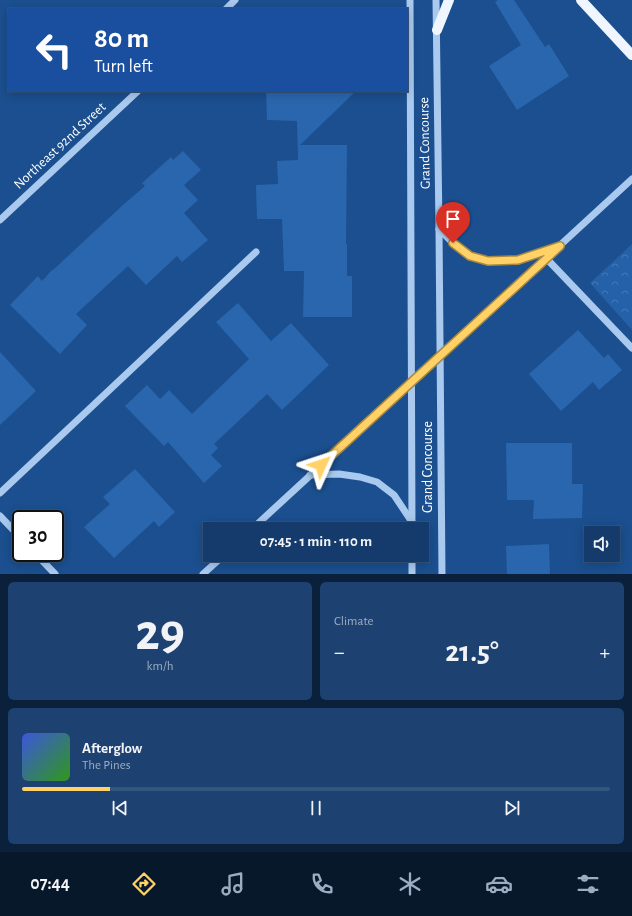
<!DOCTYPE html>
<html lang="en">
<head>
<meta charset="utf-8">
<style>
	:root { --surface:#143b6b; --page:#1d4271; --text:#f1f3f6; --muted:#9dadc1; --line:#33557e; --accent:#ffd166 }
	body { margin:0; font-family:"Alegreya Sans",sans-serif; background:var(--page); color:var(--text); height:100vh; display:flex; flex-direction:column; font-size:15px; white-space:nowrap }
	* { box-sizing:border-box; margin:0 }
	p { font-size:13px; color:var(--muted) }
	.icon { flex:none; width:22px; height:22px; fill:none; stroke:currentColor; stroke-width:2; stroke-linecap:round; stroke-linejoin:round }
	.map { position:relative; height:574px; overflow:hidden }
	.side { display:flex; flex-direction:column; gap:8px; padding:8px; background:#0b203b; flex:1 }
	.side>* { flex:none }
	.guide { position:absolute; left:8px; top:8px; width:400px; height:84px; border-radius:0px; box-shadow:0 2px 10px #0003,0 0 0 1px var(--line); background:#1a4fa0; color:#fff; overflow:hidden }
	.controls { position:absolute; left:584px; top:526px; display:grid; gap:8px }
	.controls a { display:grid; place-items:center; width:36px; height:36px; border-radius:0px; background:var(--surface); box-shadow:0 2px 10px #0003,0 0 0 1px var(--line); font-size:20px }
	.speed { position:absolute; left:12px; top:510px; display:flex; gap:8px; font-size:20px; font-weight:700; text-align:center }
	.speed>* { display:grid; place-content:center; width:52px; height:52px; border-radius:50%; background:var(--surface); box-shadow:0 2px 10px #0003,0 0 0 1px var(--line); line-height:1 }
	.speed .limit { border:2px solid #111; border-radius:6px; background:#fff; color:#111 }
	.pin { position:absolute; display:grid; place-items:center; width:34px; height:34px; color:#fff; margin:-41px -17px; border-radius:50% 50% 50% 0; rotate:-45deg; box-shadow:0 0 4px #0007 }
	.pin .icon { rotate:45deg }
	.me { position:absolute; width:44px; margin:-22px; rotate:48deg; stroke-linejoin:round; filter:drop-shadow(0 0 3px #0008) }
	.turn { display:flex; align-items:center; gap:14px; height:84px; padding:0 20px; font-size:18px }
	.turn .icon { width:52px; height:52px; stroke-width:2.5 }
	.turn b { display:block; font-size:28px; line-height:34px }
	.big { font-size:30px; font-weight:700; line-height:1.1 }
	.side .card { flex:1; display:flex; flex-direction:column; justify-content:center; gap:6px; min-width:0; padding:0 14px; border-radius:6px; background:var(--page) }
	.side .dial { align-items:center; gap:0 }
	.dial b { font-size:52px; line-height:1 }
	.song { display:flex; align-items:center; gap:12px }
	.cover { width:48px; height:48px; border-radius:6px; background:linear-gradient(135deg,hsl(230 70% 55%),hsl(110 70% 35%)) }
	.played { height:4px; border-radius:2px; background:linear-gradient(90deg,var(--accent) 15%,var(--line) 15%) }
	.keys { display:flex; justify-content:space-around; direction:ltr }
	.heat { display:flex; justify-content:space-between; align-items:center; font-size:22px; direction:ltr }
	.side .tiles { flex:1; display:grid; gap:8px; grid-template-columns:1fr 1fr }
	.card:last-child { grid-column:span 2 }
	.trip { position:absolute; left:203px; top:522px; width:226px; height:40px; border-radius:0px; background:var(--surface); box-shadow:0 2px 10px #0003,0 0 0 1px var(--line); font-weight:700; line-height:40px; text-align:center }
	.menu { display:flex; height:64px; justify-content:space-around; align-items:center; background:#08182b; color:var(--muted) }
	.menu .icon { width:28px; height:28px }
	.menu .active { color:var(--accent) }
	.menu b { font-size:18px; color:var(--text) }
	.map>svg:first-child { display:block }
</style>
</head>
<body>
<div class="map">
<svg width="632" height="574" viewBox="0 0 632 574">
	<defs>
		<pattern id="park-crowns" width="20" height="18" patternUnits="userSpaceOnUse"><rect width="20" height="18" fill="#2461a8"/><path d="M2 6a3 3 0 1 1 6 0M12 15a3 3 0 1 1 6 0" fill="none" stroke="#4579b5"/></pattern>
	</defs>
	<rect width="100%" height="100%" fill="#1b4f8f"/>
	<path fill="url(#park-crowns)" d="M632 244V330L590 283Z"/>
	<g fill="#2a66ad">
		<path d="M498 0H514L545 47 549 44 569 76 517 110 489 66 521 45 495 2Z"/>
		<path d="M266 91H356L300 145H347L346 244H347V276H352V317H303L304 271H284L282 219H257L256 185 278 184 277 161 298 160 297 121 267 120Z"/>
		<path d="M183 151 201 170 184 185 198 200 184 213 208 240 182 262 177 256 146 285 128 266 76 314 87 325 60 354 10 305 38 276 42 281 52 270H53L124 204 145 186 142 183 171 157 173 160Z"/>
		<path d="M238 303 271 341 291 323 329 365 282 410 267 394 214 444 218 448 211 455 222 466 204 483 168 442 164 446 125 406 147 385 160 399 169 390 192 414 249 359 216 322Z"/>
		<path d="M578 330 604 358 608 354 622 370 599 390 593 382 561 411 529 374Z"/>
		<path d="M0 352 36 391 0 425Z"/>
		<path d="M506 443H572V484H583L582 518 533 519 534 500H507Z"/>
		<path d="M135 469 175 512 159 527 154 521 114 558 84 527 110 504 103 497Z"/>
		<path d="M549 544 550 574H507L506 546Z"/>
	</g>
	<g fill="none" stroke-linecap="round" stroke-linejoin="round">
		<g stroke="#a9c9ee" stroke-width="7">
			<path d="M410 0 412 529"/>
			<path d="M436 0 439 229 442 574"/>
			<path d="M226 9 235 0"/>
			<path d="M0 220 138 91"/>
			<path d="M439 229 453 243 470 256 488 261 518 260 556 247"/>
			<path d="M546 258 632 348"/>
			<path d="M310 475 339 474 360 477 377 482 394 495 412 522"/>
			<path d="M0 493 256 252"/>
			<path d="M0 516 21 538"/>
			<path d="M252 529 632 179"/>
			<path d="M35 553 55 574"/>
			<path d="M412 555V574"/>
			<path d="M203 574 224 555"/>
		</g>
		<g stroke="#f0f6ff" stroke-width="10">
			<path d="M581 0 632 55"/>
			<path d="M437 30 449 0"/>
		</g>
	</g>
	<g fill="none" stroke-linecap="round" stroke-linejoin="round">
		<g stroke="#a68842" stroke-width="10">
			<path id="route" d="M321 465 560 246 518 260 488 261 470 256 453 243"/>
		</g>
		<use href="#route" stroke="#ffd166" stroke-width="7"/>
	</g>
	<g text-anchor="middle" dominant-baseline="central" stroke-width="4" stroke-linejoin="round" paint-order="stroke">
		<g font-size="14" fill="#fff" stroke="#1b4f8f">
			<text transform="translate(425 143) rotate(-91)">Grand Concourse</text>
			<text transform="translate(60 146) rotate(-43)">Northeast 92nd Street</text>
			<text transform="translate(428 467) rotate(-90)">Grand Concourse</text>
		</g>
	</g>
</svg>
<div class="controls">
<a><svg class="icon" aria-label="sound" viewBox="0 0 24 24"><path d="M4 9h4l5-4v14l-5-4H4zM17 9q2 3 0 6"/></svg></a>
</div>
<div class="speed"><div class="limit">30</div></div>
<div class="pin" style="left:453px;top:243px;background:#d93025"><svg class="icon" aria-label="arrive" viewBox="0 0 24 24"><path d="M6 21V4h12l-3 4 3 4H6"/></svg></div>
<svg class="me" style="left:321px;top:465px" viewBox="-20 -20 40 40"><path d="M0-17L14 15 0 8-14 15z" fill="#ffd166" stroke="#fff" stroke-width="4"/></svg>
<div class="trip">07:45 · 1 min · 110 m</div>
<div class="guide">
<div class="turn"><svg class="icon" aria-label="left" viewBox="0 0 24 24"><path d="M17 20v-9H6M10 6l-5 5 5 5"/></svg><div><b>80 m</b>Turn left</div></div>
</div>
</div>
<section class="side">
<div class="tiles">
<div class="card dial"><b>29</b><p>km/h</p></div>
<div class="card"><p>Climate</p>
<div class="heat"><a>−</a><b class="big">21.5°</b><a>+</a></div>
</div>
<div class="card">
<div class="song"><i class="cover"></i><div><b>Afterglow</b><p>The Pines</p></div></div>
<div class="played"></div>
<div class="keys"><svg class="icon" aria-label="previous" viewBox="0 0 24 24"><path d="M18 5L8 12l10 7zM5 5v14"/></svg><svg class="icon" aria-label="pause" viewBox="0 0 24 24"><path d="M8 5v14M16 5v14"/></svg><svg class="icon" aria-label="next" viewBox="0 0 24 24"><path d="M6 5l10 7-10 7zM19 5v14"/></svg></div>
</div>
</div>
</section>
<nav class="menu">
<b>07:44</b>
<svg class="icon active" aria-label="directions" viewBox="0 0 24 24"><path d="M12 3l9 9-9 9-9-9zM9 14v-3h6M13 9l2 2-2 2"/></svg>
<svg class="icon" aria-label="music" viewBox="0 0 24 24"><path d="M9 18V5l10-2v13"/><circle cx="6" cy="18" r="3"/><circle cx="16" cy="16" r="3"/></svg>
<svg class="icon" aria-label="phone" viewBox="0 0 24 24"><path d="M5 4h4l2 5-3 2q2 4 5 5l2-3 5 2v4C11 20 4 13 5 4z"/></svg>
<svg class="icon" aria-label="climate" viewBox="0 0 24 24"><path d="M12 3v18M4 7l16 10M4 17L20 7"/></svg>
<svg class="icon" aria-label="car" viewBox="0 0 24 24"><path d="M5 17H2v-5l4-1 3-4h7l3 4 3 1v5h-3M9 17h6M6 11h13"/><circle cx="7" cy="17" r="2"/><circle cx="17" cy="17" r="2"/></svg>
<svg class="icon" aria-label="filters" viewBox="0 0 24 24"><path d="M4 7h16M4 17h16"/><circle cx="9" cy="7" r="2"/><circle cx="15" cy="17" r="2"/></svg>
</nav>
</body>
</html>
